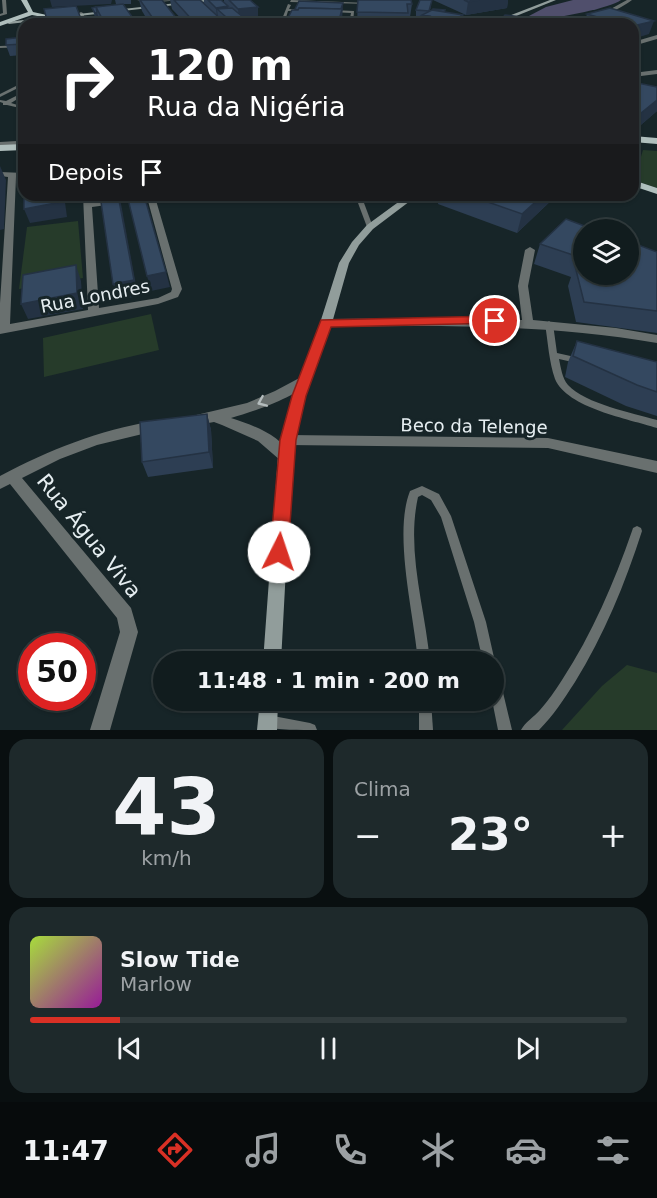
<!DOCTYPE html>
<html lang="pt">
<head>
<meta charset="utf-8">
<style>
	:root { --surface:#111c1e; --page:#1e292b; --text:#f1f3f6; --muted:#9ca1a4; --line:#303a3c; --accent:#d93025 }
	body { margin:0; font-family:"DejaVu Sans",sans-serif; background:var(--page); color:var(--text); height:100vh; display:flex; flex-direction:column; font-size:22px; white-space:nowrap }
	* { box-sizing:border-box; margin:0 }
	p { font-size:20px; color:var(--muted) }
	.icon { flex:none; width:33px; height:33px; fill:none; stroke:currentColor; stroke-width:2; stroke-linecap:round; stroke-linejoin:round }
	.map { position:relative; height:730px; overflow:hidden }
	.sheet { display:flex; flex-direction:column; gap:9px; padding:9px; background:#090f10; flex:1 }
	.sheet>* { flex:none }
	.guide { position:absolute; left:18px; top:18px; width:621px; height:183px; border-radius:18px; box-shadow:0 2px 4px #0004,0 0 0 2px var(--line); background:#202124; color:#fff; overflow:hidden }
	.buttons { position:absolute; left:573px; top:219px; display:grid; gap:12px }
	.buttons a { display:grid; place-items:center; width:66px; height:66px; border-radius:50%; background:var(--surface); box-shadow:0 2px 4px #0004,0 0 0 2px var(--line); font-size:30px }
	.speed { position:absolute; left:18px; top:633px; display:flex; gap:12px; font-size:30px; font-weight:700; text-align:center }
	.speed>* { display:grid; place-content:center; width:78px; height:78px; border-radius:50%; background:var(--surface); box-shadow:0 2px 4px #0004,0 0 0 2px var(--line); line-height:1 }
	.speed .limit { border:9px solid #d22; background:#fff; color:#111 }
	.pin { position:absolute; display:grid; place-items:center; width:51px; height:51px; color:#fff; margin:-26px; border:3px solid #fff; border-radius:50%; box-shadow:0 2px 6px #0007 }
	.me { position:absolute; width:66px; margin:-33px; rotate:4deg; stroke-linejoin:round; filter:drop-shadow(0 0 4px #0008) }
	.turn { display:flex; align-items:center; gap:21px; height:126px; padding:0 30px; font-size:27px }
	.turn .icon { width:78px; height:78px; stroke-width:2.5 }
	.turn b { display:block; font-size:42px; line-height:51px }
	.then { display:flex; align-items:center; height:57px; padding:0 30px; background:#0003; gap:12px; font-size:22px }
	.big { font-size:45px; font-weight:700; line-height:1.1 }
	.sheet .tile { flex:1; display:flex; flex-direction:column; justify-content:center; gap:9px; min-width:0; padding:0 21px; border-radius:18px; background:var(--page) }
	.sheet .dial { align-items:center; gap:0 }
	.dial b { font-size:78px; line-height:1 }
	.song { display:flex; align-items:center; gap:18px }
	.cover { width:72px; height:72px; border-radius:9px; background:linear-gradient(135deg,hsl(80 70% 55%),hsl(300 70% 35%)) }
	.played { height:6px; border-radius:3px; background:linear-gradient(90deg,var(--accent) 15%,var(--line) 15%) }
	.keys { display:flex; justify-content:space-around; direction:ltr }
	.heat { display:flex; justify-content:space-between; align-items:center; font-size:33px; direction:ltr }
	.sheet .tiles { flex:1; display:grid; gap:9px; grid-template-columns:1fr 1fr }
	.tile:last-child { grid-column:span 2 }
	.trip { position:absolute; left:153px; top:651px; width:351px; height:60px; border-radius:30px; background:var(--surface); box-shadow:0 2px 4px #0004,0 0 0 2px var(--line); font-weight:700; line-height:60px; text-align:center }
	.tab-bar { display:flex; height:96px; justify-content:space-around; align-items:center; background:#070b0c; color:var(--muted) }
	.tab-bar .icon { width:42px; height:42px }
	.tab-bar .active { color:var(--accent) }
	.tab-bar b { font-size:27px; color:var(--text) }
	.map>svg:first-child { display:block }
</style>
</head>
<body>
<div class="map">
<svg width="657" height="730" viewBox="0 0 657 730">
	<rect width="100%" height="100%" fill="#172528"/>
	<g fill="#263b2a">
		<path d="M643 150 657 151V188L634 180Z"/>
		<path d="M78 221 83 278 19 289 27 227Z"/>
		<path d="M151 314 159 350 44 377 43 338Z"/>
		<path d="M627 665 657 673V730H562L602 686Z"/>
	</g>
	<path fill="#504f6c" d="M573 0H621C609 9 540 23 527 17L546 7Z"/>
	<g fill="none" stroke-linecap="round" stroke-linejoin="round">
		<g fill="#69706f" fill-rule="evenodd">
			<path d="M2 0H6L7 14 0 16V14L3 13Z"/>
			<path d="M137 0 148 1 180 0 148 3Z"/>
			<path d="M291 0 368 3 370 4 290 2Z"/>
			<path d="M288 4 291 5 289 9 307 10 288 11 284 24H280Z"/>
			<path d="M332 10 354 11 353 24H349L351 13 333 12Z"/>
			<path d="M81 12 83 13 87 24H83L79 13Z"/>
			<path d="M24 45V47L0 48V46Z"/>
			<path d="M24 82V85L0 97V94Z"/>
			<path d="M24 92V95L11 103 24 107V109L7 105H3V103L0 102V100L6 101Z"/>
			<path d="M355 195H361L373 227 372 228H368L367 227Z"/>
			<path d="M549 321 553 324 557 353 584 359 585 361 581 364 559 359C561 368 562 378 568 385 586 404 632 413 657 420V428C629 419 567 408 555 379 549 362 548 342 545 324Z"/>
			<path d="M422 486 439 494 451 516 486 622 495 662 494 666V662H483L474 622 441 517 431 500 422 495 418 497C406 551 425 607 430 662H418C414 614 393 534 410 491Z"/>
			<path d="M637 526 641 528 642 531C625 584 604 635 575 682 564 699 553 716 539 730H521C525 722 534 717 540 710 548 701 555 691 562 680 592 634 614 583 632 531L633 528Z"/>
			<path d="M494 674 498 676 500 680 512 730H498L492 700H494Z"/>
			<path d="M419 700H431L433 730H419Z"/>
			<path d="M268 715 310 723 315 725 317 730C300 730 279 730 263 727L261 722 263 717Z"/>
		</g>
		<g fill="#69706f" fill-rule="evenodd">
			<path d="M627 0H632C612 15 583 24 557 24L607 11Z"/>
			<path d="M657 35V39L633 46V42Z"/>
			<path d="M657 70V74L633 77V73Z"/>
			<path d="M17 141V145L0 146V142Z"/>
			<path d="M0 172 24 173V177H16L10 324 88 310 83 195H91L92 202 139 195 155 197 182 289 178 297 158 304 0 334V303L8 177 0 176ZM143 200 148 201 172 289 171 292 158 298 99 308 92 207Z"/>
			<path d="M530 247 535 250 528 286 533 320 616 328 657 335V343C547 324 437 325 326 327L320 323 326 319 451 318 522 320 518 286 525 250Z"/>
			<path d="M305 375 311 379C297 398 254 411 231 418 253 425 280 435 292 456L290 460 285 462 280 460 258 441 222 425 214 422 192 426 187 425 185 421 187 417 192 416 247 403 275 391Z"/>
			<path d="M154 421 159 422 161 426 159 430 97 445 60 459 22 478 131 608 138 632 110 730H90L120 632 117 618 10 484 0 489V476C49 450 99 430 154 421Z"/>
			<path d="M288 435 548 438 657 461V473L548 448 288 445 283 444 281 440 283 436Z"/>
		</g>
		<g fill="#919d9b" fill-rule="evenodd">
			<path d="M204 0H219L9 24 6 22Z"/>
			<path d="M550 0H556L496 24H488Z"/>
			<path d="M408 195H418L373 229 359 245 349 263 332 323 305 396 292 456 281 662H263L278 456 293 396 320 323 339 263 352 242 367 225Z"/>
			<path d="M260 700H278L277 730H257Z"/>
		</g>
		<g fill="#b0bfbd" fill-rule="evenodd">
			<path d="M21 0H27L33 12 56 17 53 19 32 15 0 26V22L28 12Z"/>
			<path d="M633 136 657 138V144L633 142Z"/>
			<path d="M24 144V150L0 151V145Z"/>
			<path d="M633 180 657 188V194L633 186Z"/>
		</g>
	</g>
	<g fill="#2d3e53">
		<path d="M115 0H131V4H116Z"/>
		<path d="M139 0H162L181 24H150L142 11Z"/>
		<path d="M170 0H200L204 3V0H221L224 3V0H250L258 17 245 18 249 22V24H186L172 9Z"/>
		<path d="M358 0 412 4 410 17H408L407 24H357Z"/>
		<path d="M433 0H508L507 8 466 15Z"/>
		<path d="M431 6 430 10 463 15 462 24H419V21L421 20V17H416V10Z"/>
		<path d="M92 8 137 24H101L99 19 96 20Z"/>
		<path d="M610 8 649 34 633 24H584L587 14Z"/>
		<path d="M501 20 537 24H484L501 23Z"/>
		<path d="M24 37V55L10 56 6 45Z"/>
		<path d="M633 82 657 87V111L635 130H633Z"/>
		<path d="M439 195H557L517 233 438 204Z"/>
		<path d="M540 244 657 252V333L576 322 568 286 571 277 534 264Z"/>
		<path d="M577 341 657 362V416L626 406 565 377 568 362Z"/>
		<path d="M207 414 211 430 213 468 148 477 142 462Z"/>
	</g>
	<g fill="#243243">
		<path d="M50 0H112L111 4 52 7Z"/>
		<path d="M479 0H508L507 8 466 15 468 2Z"/>
		<path d="M343 3 342 22V24H338Z"/>
		<path d="M228 6 229 16 217 9 218 17 217 18 216 8Z"/>
		<path d="M258 7V17L239 19 238 9Z"/>
		<path d="M97 12 99 19 96 20 95 13Z"/>
		<path d="M463 15 462 24H453L454 20Z"/>
		<path d="M654 21 649 34 633 39V26Z"/>
		<path d="M249 22V24H234Z"/>
		<path d="M657 100V111L635 130 641 113Z"/>
		<path d="M0 166 6 180 4 229 0 230Z"/>
		<path d="M61 195H64L67 217 30 223 24 209Z"/>
		<path d="M118 195 121 204 138 296 118 300 113 284Z"/>
		<path d="M543 195H557L517 233 522 214Z"/>
		<path d="M76 265 81 281 83 309 28 319 21 304Z"/>
		<path d="M166 272 170 287 151 291 147 276Z"/>
		<path d="M207 414 211 430 213 468 209 452Z"/>
	</g>
	<g fill="#344860" stroke="#243243" stroke-width="1.5">
		<path d="M140 0H162L181 24H157Z"/>
		<path d="M174 0H200L226 24H196Z"/>
		<path d="M208 0H221L228 6 216 8Z"/>
		<path d="M229 0H250L258 7 238 9Z"/>
		<path d="M358 0H411L412 4H407L408 13 357 12Z"/>
		<path d="M420 0H432L429 11 416 10Z"/>
		<path d="M464 0H479L468 2Z"/>
		<path d="M299 1 343 3 341 9 299 8 298 10 295 9Z"/>
		<path d="M123 4 137 24H105L96 7Z"/>
		<path d="M76 6 83 24H48L44 9Z"/>
		<path d="M96 7 97 12 95 13 92 8Z"/>
		<path d="M232 8 249 22 234 24 217 9Z"/>
		<path d="M299 8 342 9 338 24H285L292 10H298Z"/>
		<path d="M610 8 654 21 633 26V24H621L587 14Z"/>
		<path d="M433 9 445 10 444 12 433 10Z"/>
		<path d="M432 10 463 15 454 20 460 21 455 24H420L424 22 419 21 429 16 422 15Z"/>
		<path d="M505 15 538 19 535 24 501 20Z"/>
		<path d="M385 19H398L399 24H385Z"/>
		<path d="M485 21 511 24H484Z"/>
		<path d="M24 37V44L6 45V39Z"/>
		<path d="M633 82 657 87V100L641 113 633 111Z"/>
		<path d="M24 195H61V202L24 209Z"/>
		<path d="M100 195H118L134 280 113 284Z"/>
		<path d="M127 195H144L166 272 147 276Z"/>
		<path d="M468 195H543L522 214Z"/>
		<path d="M566 219 595 230H584V274H628V241L657 252V311L584 302 575 266 582 258 540 244Z"/>
		<path d="M76 265 77 293 21 304 23 275Z"/>
		<path d="M577 341 657 362V392L637 385 573 356Z"/>
		<path d="M207 414 209 452 142 462 140 422Z"/>
	</g>
	<defs><path id="oneway-chevron" d="M-2-3.5L2.5 0L-2 3.5" fill="none" stroke-width="1.6" stroke-linecap="round" stroke-linejoin="round" transform="scale(1.5)"/></defs>
	<use stroke="#b4bcbd" href="#oneway-chevron" transform="translate(262 402) rotate(157)"/>
	<path fill="#d93025" stroke="#8d1f18" stroke-width="1.5" d="M495 316 501 321 499 323 331 327 306 396 296 440 288 552 285 558 279 561 272 558 270 552 280 440 292 396 321 320Z"/>
	<g text-anchor="middle" dominant-baseline="central" stroke-width="6" stroke-linejoin="round" paint-order="stroke">
		<g font-size="18" fill="#e6eef1" stroke="#172528">
			<text transform="translate(95 296) rotate(-11)">Rua Londres</text>
			<text transform="translate(474 426) rotate(1)">Beco da Telenge</text>
		</g>
		<g font-size="21" fill="#e6eef1" stroke="#172528">
			<text transform="translate(89 536) rotate(51)">Rua Água Viva</text>
		</g>
	</g>
</svg>
<div class="buttons">
<a><svg class="icon" aria-label="layers" viewBox="0 0 24 24"><path d="M12 4l9 5-9 5-9-5zM3 14l9 5 9-5"/></svg></a>
</div>
<div class="speed"><div class="limit">50</div></div>
<div class="pin" style="left:495px;top:321px;background:#d93025"><svg class="icon" aria-label="arrive" viewBox="0 0 24 24"><path d="M6 21V4h12l-3 4 3 4H6"/></svg></div>
<svg class="me" style="left:279px;top:552px" viewBox="-20 -20 40 40"><circle r="19" fill="#fff"/><path d="M0-13L10 11 0 6-10 11z" fill="#d93025"/></svg>
<div class="trip">11:48 · 1 min · 200 m</div>
<div class="guide">
<div class="turn"><svg class="icon" aria-label="right" viewBox="0 0 24 24"><path d="M7 20v-9h11M14 6l5 5-5 5"/></svg><div><b>120 m</b>Rua da Nigéria</div></div>
<div class="then">Depois<svg class="icon" aria-label="arrive" viewBox="0 0 24 24"><path d="M6 21V4h12l-3 4 3 4H6"/></svg></div>
</div>
</div>
<section class="sheet">
<div class="tiles">
<div class="tile dial"><b>43</b><p>km/h</p></div>
<div class="tile"><p>Clima</p>
<div class="heat"><a>−</a><b class="big">23°</b><a>+</a></div>
</div>
<div class="tile">
<div class="song"><i class="cover"></i><div><b>Slow Tide</b><p>Marlow</p></div></div>
<div class="played"></div>
<div class="keys"><svg class="icon" aria-label="previous" viewBox="0 0 24 24"><path d="M18 5L8 12l10 7zM5 5v14"/></svg><svg class="icon" aria-label="pause" viewBox="0 0 24 24"><path d="M8 5v14M16 5v14"/></svg><svg class="icon" aria-label="next" viewBox="0 0 24 24"><path d="M6 5l10 7-10 7zM19 5v14"/></svg></div>
</div>
</div>
</section>
<nav class="tab-bar">
<b>11:47</b>
<svg class="icon active" aria-label="directions" viewBox="0 0 24 24"><path d="M12 3l9 9-9 9-9-9zM9 14v-3h6M13 9l2 2-2 2"/></svg>
<svg class="icon" aria-label="music" viewBox="0 0 24 24"><path d="M9 18V5l10-2v13"/><circle cx="6" cy="18" r="3"/><circle cx="16" cy="16" r="3"/></svg>
<svg class="icon" aria-label="phone" viewBox="0 0 24 24"><path d="M5 4h4l2 5-3 2q2 4 5 5l2-3 5 2v4C11 20 4 13 5 4z"/></svg>
<svg class="icon" aria-label="climate" viewBox="0 0 24 24"><path d="M12 3v18M4 7l16 10M4 17L20 7"/></svg>
<svg class="icon" aria-label="car" viewBox="0 0 24 24"><path d="M5 17H2v-5l4-1 3-4h7l3 4 3 1v5h-3M9 17h6M6 11h13"/><circle cx="7" cy="17" r="2"/><circle cx="17" cy="17" r="2"/></svg>
<svg class="icon" aria-label="filters" viewBox="0 0 24 24"><path d="M4 7h16M4 17h16"/><circle cx="9" cy="7" r="2"/><circle cx="15" cy="17" r="2"/></svg>
</nav>
</body>
</html>
